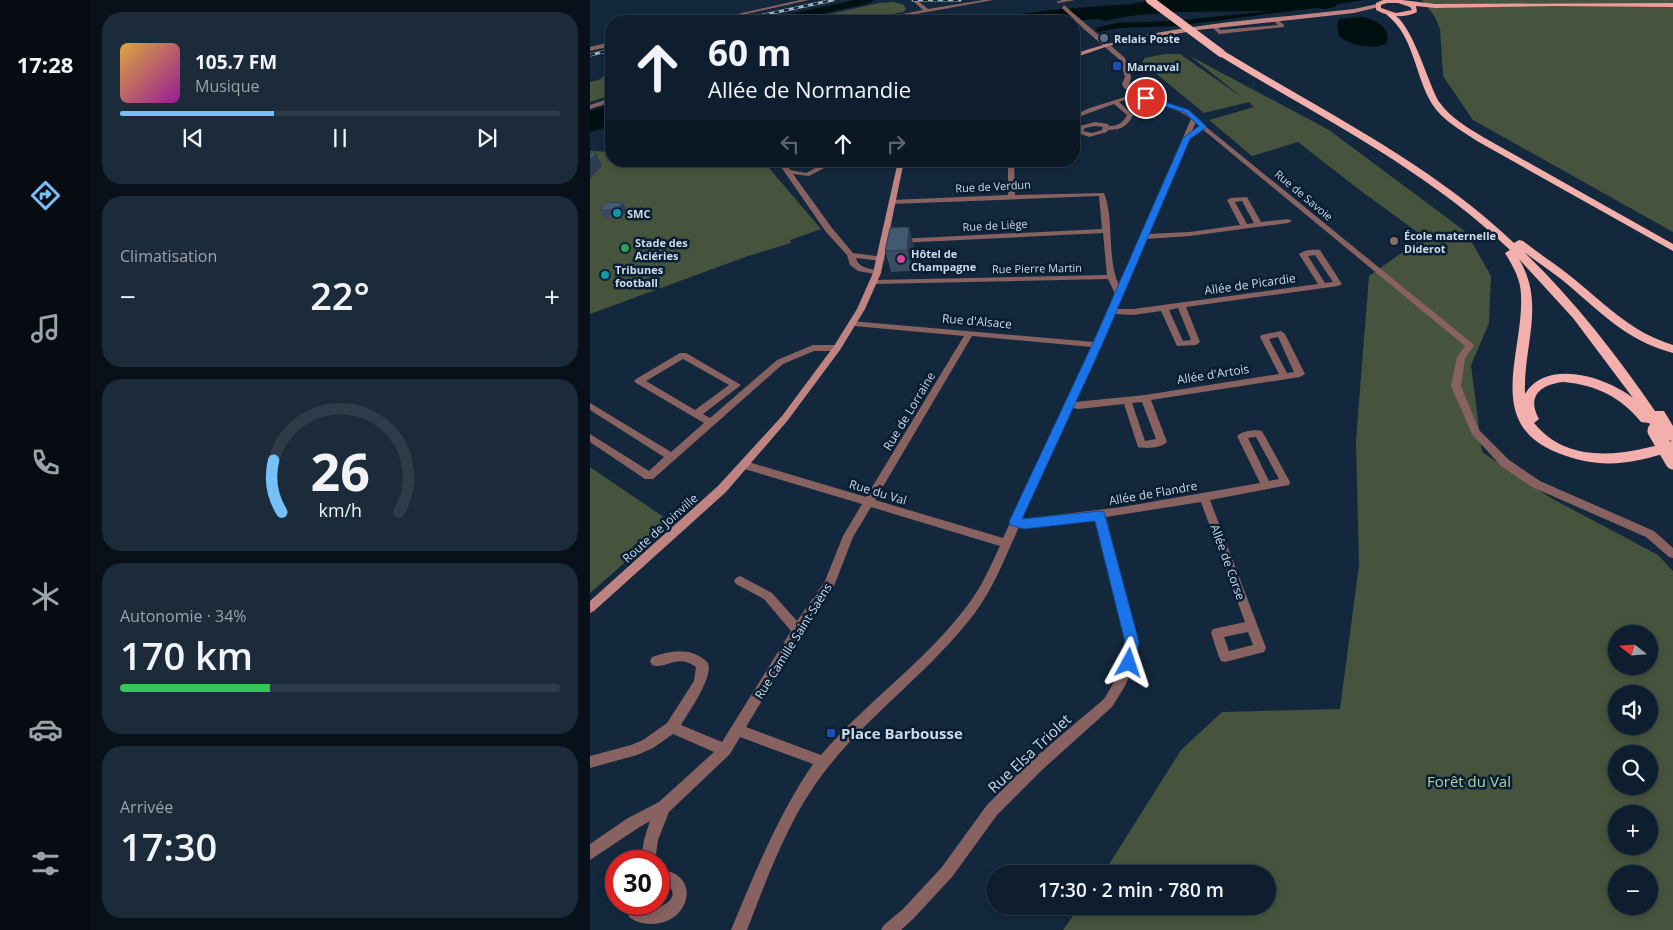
<!DOCTYPE html>
<html lang="fr">
<head>
<meta charset="utf-8">
<style>
	:root { --surface:#0e1e2e; --page:#1c2b3a; --text:#f1f3f6; --muted:#9ba2aa; --line:#2e3c4a; --accent:#77bff7 }
	body { margin:0; font-family:"Open Sans",sans-serif; background:var(--page); color:var(--text); height:100vh; display:flex; flex-direction:column; font-size:19px; white-space:nowrap }
	* { box-sizing:border-box; margin:0 }
	p { font-size:16px; color:var(--muted) }
	.icon { flex:none; width:28px; height:28px; fill:none; stroke:currentColor; stroke-width:2; stroke-linecap:round; stroke-linejoin:round }
	.map { position:relative; flex:1; overflow:hidden }
	.panel { display:flex; flex-direction:column; gap:12px; padding:12px; background:#081019; width:500px }
	.panel>* { flex:none }
	.top-card { position:absolute; left:15px; top:15px; width:475px; height:152px; border-radius:20px; box-shadow:0 2px 8px #0003,0 0 0 1px var(--line); background:#0e1e2e; color:var(--text); overflow:hidden }
	.needle { width:32px; rotate:287deg }
	.tools { position:absolute; left:1018px; top:625px; display:grid; gap:10px }
	.tools a { display:grid; place-items:center; width:50px; height:50px; border-radius:50%; background:var(--surface); box-shadow:0 2px 8px #0003,0 0 0 1px var(--line); font-size:25px }
	.speed { position:absolute; left:15px; top:850px; display:flex; gap:10px; font-size:25px; font-weight:700; text-align:center }
	.speed>* { display:grid; place-content:center; width:65px; height:65px; border-radius:50%; background:var(--surface); box-shadow:0 2px 8px #0003,0 0 0 1px var(--line); line-height:1 }
	.speed .limit { border:8px solid #d22; background:#fff; color:#111 }
	.pin { position:absolute; display:grid; place-items:center; width:42px; height:42px; color:#fff; margin:-21px; border:2px solid #fff; border-radius:50%; box-shadow:0 1px 5px #0007 }
	.me { position:absolute; width:55px; margin:-28px; rotate:5deg; stroke-linejoin:round; filter:drop-shadow(0 0 4px #0008) }
	.turn { display:flex; align-items:center; gap:18px; height:105px; padding:0 20px; font-size:22px }
	.turn .icon { width:65px; height:65px; stroke-width:2.5 }
	.turn b { display:block; font-size:35px; line-height:42px }
	.lanes { display:flex; align-items:center; height:48px; padding:0 20px; background:#0003; justify-content:center; gap:25px; direction:ltr }
	.lanes .off { opacity:.35 }
	.big { font-size:38px; font-weight:600; line-height:1.1 }
	.panel .widget { flex:1; display:flex; flex-direction:column; justify-content:center; gap:8px; min-width:0; padding:0 18px; border-radius:20px; background:var(--page) }
	.panel .dial { align-items:center; gap:0 }
	.dial svg { height:130px; overflow:visible; fill:none; stroke:var(--line); stroke-width:7; stroke-linecap:round; text-anchor:middle }
	.dial text { fill:var(--text); stroke:none }
	.song { display:flex; align-items:center; gap:15px }
	.cover { width:60px; height:60px; border-radius:8px; background:linear-gradient(135deg,hsl(40 70% 55%),hsl(300 70% 35%)) }
	.played { height:5px; border-radius:2px; background:linear-gradient(90deg,var(--accent) 35%,var(--line) 35%) }
	.keys { display:flex; justify-content:space-around; direction:ltr }
	.heat { display:flex; justify-content:space-between; align-items:center; font-size:28px; direction:ltr }
	.charge { height:8px; border-radius:4px; background:linear-gradient(90deg,#34c759 34%,var(--line) 0) }
	.trip { position:absolute; left:396px; top:865px; width:290px; height:50px; border-radius:25px; background:var(--surface); box-shadow:0 2px 8px #0003,0 0 0 1px var(--line); font-weight:600; line-height:50px; text-align:center }
	main { display:flex; flex:1; min-height:0 }
	.tabs { display:flex; flex-direction:column; width:90px; justify-content:space-around; align-items:center; background:#060c12; color:var(--muted) }
	.tabs .icon { width:35px; height:35px }
	.tabs .current { color:var(--accent) }
	.tabs b { font-size:22px; color:var(--text) }
	.map>svg:first-child { display:block }
</style>
</head>
<body>
<main>
<nav class="tabs">
<b>17:28</b>
<svg class="icon current" aria-label="directions" viewBox="0 0 24 24"><path d="M12 3l9 9-9 9-9-9zM9 14v-3h6M13 9l2 2-2 2"/></svg>
<svg class="icon" aria-label="music" viewBox="0 0 24 24"><path d="M9 18V5l10-2v13"/><circle cx="6" cy="18" r="3"/><circle cx="16" cy="16" r="3"/></svg>
<svg class="icon" aria-label="phone" viewBox="0 0 24 24"><path d="M5 4h4l2 5-3 2q2 4 5 5l2-3 5 2v4C11 20 4 13 5 4z"/></svg>
<svg class="icon" aria-label="climate" viewBox="0 0 24 24"><path d="M12 3v18M4 7l16 10M4 17L20 7"/></svg>
<svg class="icon" aria-label="car" viewBox="0 0 24 24"><path d="M5 17H2v-5l4-1 3-4h7l3 4 3 1v5h-3M9 17h6M6 11h13"/><circle cx="7" cy="17" r="2"/><circle cx="17" cy="17" r="2"/></svg>
<svg class="icon" aria-label="filters" viewBox="0 0 24 24"><path d="M4 7h16M4 17h16"/><circle cx="9" cy="7" r="2"/><circle cx="15" cy="17" r="2"/></svg>
</nav>
<section class="panel">
<div class="widget">
<div class="song"><i class="cover"></i><div><b>105.7 FM</b><p>Musique</p></div></div>
<div class="played"></div>
<div class="keys"><svg class="icon" aria-label="previous" viewBox="0 0 24 24"><path d="M18 5L8 12l10 7zM5 5v14"/></svg><svg class="icon" aria-label="pause" viewBox="0 0 24 24"><path d="M8 5v14M16 5v14"/></svg><svg class="icon" aria-label="next" viewBox="0 0 24 24"><path d="M6 5l10 7-10 7zM19 5v14"/></svg></div>
</div>
<div class="widget"><p>Climatisation</p>
<div class="heat"><a>−</a><b class="big">22°</b><a>+</a></div>
</div>
<div class="widget dial"><svg viewBox="0 0 100 80">
<path d="M14 69A42 42 0 1 1 86 69"/>
<path d="M14 69A42 42 0 0 1 9 37" stroke="#77bff7"/>
<text x="50" y="56" font-size="32" font-weight="700">26</text>
<text x="50" y="72" font-size="11">km/h</text>
</svg></div>
<div class="widget"><p>Autonomie · 34%</p><b class="big">170 km</b><div class="charge"></div></div>
<div class="widget"><p>Arrivée</p><b class="big">17:30</b></div>
</section>
<div class="map">
<svg width="1083" height="930" viewBox="0 0 1083 930">
	<rect width="100%" height="100%" fill="#13283d"/>
	<g fill="#46543e" fill-rule="evenodd">
		<path d="M832 0H1083V232L883 120 853 76 850 29 845 17Z"/>
		<path d="M304 2 314 5 316 9 313 12 269 21H209L289 3Z"/>
		<path d="M575 54H590L653 98 600 56 739 130 876 232 901 276 899 323 881 365 892 452 961 498 1068 555 1083 571V930H473L490 906H678V874H513L591 750 632 712 750 709 769 565 766 440 779 276 834 237 767 188 708 142 662 156 619 120 664 107 659 102 614 113 552 62 555 58ZM1026 634H1059V666H1026ZM1026 694H1059V726H1026ZM1026 754H1059V786H1026ZM1026 814H1059V846H1026ZM1026 874H1059V906H1026Z"/>
		<path d="M21 63V95L0 102V82L9 80 18 73V64Z"/>
		<path d="M0 151 21 152V161H173L231 229 200 240 201 243 158 256 0 314Z"/>
		<path d="M0 467 81 522 0 593Z"/>
	</g>
	<g fill="#000f10">
		<path d="M265 0H285L276 4 198 21H167Z"/>
		<path d="M564 0H774L747 4 745 7 735 9 725 8 585 26 529 28 507 32 506 28 527 23 582 21 681 11 586 12 539 16 515 21 508 19 476 21H373L461 10 540 4Z"/>
		<path d="M773 17C785 20 801 27 797 43 785 50 759 46 749 36L747 23 750 19Z"/>
		<path d="M21 104V126L0 132V111Z"/>
	</g>
	<g fill="none" stroke-linecap="round" stroke-linejoin="round">
		<g fill="#886260" fill-rule="evenodd">
			<path d="M322 0H327L338 9 393 0H403L288 21H278L333 10Z"/>
			<path d="M472 0H485L468 3 466 2Z"/>
			<path d="M474 5 535 58 541 77 539 86 563 100 598 110 611 121 606 122 558 234 600 232 650 225 637 200 641 198 657 197 671 222 698 219 702 221 698 223 600 236 556 239 527 309H543L728 284 709 254C713 250 724 249 730 250L752 284 748 286 596 307 610 342 606 345 587 346 571 311 543 315 525 314 485 402 555 395 689 374 670 337 671 335 691 331 695 334 715 374 710 377 561 400 577 442C571 448 556 449 548 447L534 404 489 409 483 408 432 519 532 507 670 483 647 436C652 431 665 429 672 431L700 482 699 485 620 500 676 648 674 652 670 653 635 662 631 661 629 657 621 633 623 629 655 622 611 502 516 517 548 642 545 663 535 686 522 707 452 770 407 815 362 877 323 919 311 930H291L294 925 313 909 352 867 397 805 442 760 514 699 526 679 533 663 536 642 506 519 434 528 429 527C415 557 404 588 384 614 340 672 279 714 235 771 199 817 178 876 157 930H141C165 873 188 815 223 764L150 737 140 754 79 812 68 840 65 861H51L54 840 60 821 48 828 0 860V844L38 818 69 802 124 752 83 734 63 748 47 755 0 768V756L41 745 53 740 77 723 104 681 106 667C86 653 77 670 62 665L60 661 62 657C77 652 92 648 107 655 110 657 115 659 117 662 126 674 98 713 91 725L132 742 201 631 174 599 146 584 144 581 146 578 150 576 154 578 182 593 207 621 235 581 253 536 272 504 151 468 150 465 151 462 155 461 276 497 374 336 264 326 261 325V321L504 342 525 294 518 279 283 284 279 282 283 280 517 275 513 233 308 243 304 241 308 239 512 229 509 196 302 204 298 202 302 200 418 195V161H424L425 195 514 193C525 221 516 257 529 285L601 119C587 106 565 106 548 96L529 102 543 115C538 126 531 130 518 130L517 132 499 137 488 133 490 126 505 122 518 124 519 126C528 126 533 123 537 115L524 104 488 117H484V115L500 108 544 94 534 88 532 84 535 77 530 60 495 30 472 8ZM505 126 513 127 512 130 502 133 493 131 495 128ZM652 201 664 223 657 224 645 202ZM725 255 743 282 735 283 718 256ZM588 308 601 340 593 341 579 310ZM382 336 502 347 413 538 285 500ZM688 337 704 372 697 373 679 339ZM552 402 566 439 555 441 542 403ZM666 437 689 479 679 481 658 438ZM281 507 410 546C400 567 391 588 377 606 335 662 276 702 231 755L156 727 212 634 244 586 263 537ZM658 632 663 645 639 651 634 637Z"/>
			<path d="M685 17 694 25V27L629 34 620 25 625 24 630 30 688 25 682 19Z"/>
			<path d="M21 98V102L0 109V105Z"/>
			<path d="M611 126H615L883 344 884 346 875 358 871 386 889 430 919 460 950 481 1064 531 1083 548V558L1079 557 1056 537 942 487 911 466 882 434 861 386 867 357 875 346 611 128Z"/>
			<path d="M187 161H194L200 170 216 173 239 161H248L219 176 203 174 242 228 263 253 294 257 295 259 291 261 266 258C268 268 281 269 290 271V275L268 271 260 265 257 255 236 232Z"/>
			<path d="M223 345H247L251 348 247 351H224L193 364 63 479H55L0 442V434L59 471 74 457 0 410V403L81 452 114 423 46 383 44 381 46 379 90 353H96L151 385 113 414 120 418 187 360ZM93 359 139 385 105 410 56 381Z"/>
			<path d="M69 871C92 869 105 891 91 910 80 926 53 928 39 917L36 904H50L51 908C64 913 94 900 78 885H69Z"/>
		</g>
		<g fill="#886260" fill-rule="evenodd">
			<path d="M210 0H219L125 21H116Z"/>
			<path d="M21 42V46L0 51V47Z"/>
		</g>
		<g fill="#bf8481" fill-rule="evenodd">
			<path d="M787 4 789 7 764 13 608 30 518 46 484 58V54C574 24 670 20 764 9Z"/>
			<path d="M308 161H314L291 273 275 309 250 350 198 420 136 492 4 611 0 613V601L128 486 192 416 244 346 267 309 283 273Z"/>
		</g>
		<path fill="#ea9d9a" fill-rule="evenodd" d="M793 0H812L845 4 1083 3V7L964 6 845 8 826 6 827 12C813 19 799 17 786 10V3ZM797 3H808L820 7 822 10 806 13 791 8V5Z"/>
		<g fill="#f2afac" fill-rule="evenodd">
			<path d="M797 13C820 11 838 86 850 103 861 118 878 128 893 137L1083 244V251L887 141C871 130 853 121 842 104 825 76 824 36 797 15Z"/>
			<path d="M628 51H634C732 111 840 163 924 243L929 240 933 241C948 253 964 263 979 275 1013 302 1040 332 1083 345V353C1034 340 1009 310 971 279 959 270 946 261 934 252 984 300 1026 354 1065 411H1074L1083 426V451C1040 464 1011 470 968 453 893 424 934 353 931 295 931 280 923 266 915 253L920 250C835 168 727 116 628 55ZM929 259 983 318 1043 398C1016 377 957 358 935 394 933 346 956 304 929 259ZM974 382C1006 385 1031 397 1051 422L1059 423 1064 430 1072 431 1078 440 1082 441C1036 455 979 466 944 423L949 419C936 396 951 384 974 382Z"/>
		</g>
		<g stroke="#a3b2c1" stroke-width="3">
			<g id="rail">
				<path d="M323 0H370"/>
				<path d="M132 21 152 17"/>
				<path d="M145 21 243 0"/>
				<path d="M0 55 21 50"/>
			</g>
		</g>
		<use href="#rail" stroke="#091e33" stroke-width="2" stroke-dasharray="5" stroke-linecap="butt"/>
		<path stroke="#f2afac" stroke-width="8" d="M560 0 631 53"/>
		<path stroke="#f2afac" stroke-width="12" d="M1064 429 1066 433"/>
		<path stroke="#f2afac" stroke-width="15" d="M1065 431 1083 462"/>
	</g>
	<g fill="#394d62">
		<path d="M33 203 37 210 29 218 13 217 10 210Z"/>
		<path d="M324 247 321 271 301 272 295 251Z"/>
	</g>
	<g fill="#2e3e50">
		<path d="M6 153 12 166 0 179V160Z"/>
		<path d="M33 203 37 210 29 218 26 211Z"/>
		<path d="M319 227 324 247 321 271 317 250Z"/>
	</g>
	<g fill="#425972" stroke="#2e3e50">
		<path d="M0 153H6L0 160Z"/>
		<path d="M17 202 33 203 26 211 10 210Z"/>
		<path d="M319 227 317 250 295 251 300 228Z"/>
	</g>
	<path fill="#1a73e8" stroke="#114b97" d="M556 96 599 110 617 127 600 139 512 345 432 519 510 511 514 512 549 642 544 667 539 669 534 667 532 663 535 642 505 521 434 529 420 525 419 522 502 345 593 138 609 126 594 112 554 100 553 98Z"/>
	<circle fill="#5c6f8a" stroke="#091e33" stroke-width="2" cx="514" cy="38" r="5"/>
	<g fill="#1a4fb4" stroke="#091e33" stroke-width="2">
		<rect x="522" y="61" width="10" height="10" rx="2.5"/>
		<rect x="236" y="728" width="10" height="10" rx="2.5"/>
	</g>
	<g fill="#0f9aa8" stroke="#091e33" stroke-width="2">
		<circle cx="27" cy="213" r="5"/>
		<circle cx="15" cy="275" r="5"/>
	</g>
	<circle fill="#8d6e63" stroke="#091e33" stroke-width="2" cx="804" cy="241" r="5"/>
	<circle fill="#2e9e5b" stroke="#091e33" stroke-width="2" cx="35" cy="248" r="5"/>
	<circle fill="#d1479c" stroke="#091e33" stroke-width="2" cx="311" cy="259" r="5"/>
	<g text-anchor="middle" dominant-baseline="central" stroke-width="5" stroke-linejoin="round" paint-order="stroke">
		<g font-size="11" font-weight="bold" fill="#cddae8" stroke="#091e33" text-anchor="start">
			<text x="524" y="38">Relais Poste</text>
			<text x="537" y="66">Marnaval</text>
			<text x="37" y="213">SMC</text>
			<text x="814" y="235">École maternelle<tspan x="814" dy="13">Diderot</tspan></text>
			<text x="45" y="242">Stade des<tspan x="45" dy="13">Aciéries</tspan></text>
			<text x="321" y="253">Hôtel de<tspan x="321" dy="13">Champagne</tspan></text>
			<text x="25" y="269">Tribunes<tspan x="25" dy="13">football</tspan></text>
		</g>
		<g font-size="11" fill="#cddae8" stroke="#091e33">
			<text transform="translate(403 186) rotate(-3)">Rue de Verdun</text>
			<text transform="translate(714 195) rotate(40)">Rue de Savoie</text>
			<text transform="translate(405 225) rotate(-3)">Rue de Liège</text>
			<text transform="translate(447 268) rotate(-1)">Rue Pierre Martin</text>
		</g>
		<g font-size="12" fill="#cddae8" stroke="#091e33">
			<text transform="translate(660 284) rotate(-8)">Allée de Picardie</text>
			<text transform="translate(387 321) rotate(5)">Rue d'Alsace</text>
			<text transform="translate(623 374) rotate(-9)">Allée d'Artois</text>
			<text transform="translate(319 411) rotate(-59)">Rue de Lorraine</text>
			<text transform="translate(288 492) rotate(17)">Rue du Val</text>
			<text transform="translate(563 493) rotate(-10)">Allée de Flandre</text>
			<text transform="translate(70 528) rotate(-42)">Route de Joinville</text>
			<text transform="translate(638 562) rotate(70)">Allée de Corse</text>
			<text transform="translate(203 641) rotate(-58)">Rue Camille Saint-Saëns</text>
		</g>
		<g font-size="15" font-weight="bold" fill="#cddae8" stroke="#091e33" text-anchor="start">
			<text x="251" y="733">Place Barbousse</text>
		</g>
		<g font-size="15" fill="#cddae8" stroke="#091e33">
			<text transform="translate(439 753) rotate(-43)">Rue Elsa Triolet</text>
		</g>
		<g font-size="15" fill="#b2d39f" stroke="#091e33">
			<text x="879" y="781">Forêt du Val</text>
		</g>
	</g>
</svg>
<div class="tools">
<a><svg class="needle" viewBox="-14 -14 28 28"><path d="M0-13l5 13h-10z" fill="#e53935"/><path d="M0 13l5-13h-10z" fill="#9ba2aa"/></svg></a>
<a><svg class="icon" aria-label="sound" viewBox="0 0 24 24"><path d="M4 9h4l5-4v14l-5-4H4zM17 9q2 3 0 6"/></svg></a>
<a><svg class="icon" aria-label="search" viewBox="0 0 24 24"><circle cx="10" cy="10" r="6"/><path d="M15 15l6 6"/></svg></a>
<a>+</a>
<a>−</a>
</div>
<div class="speed"><div class="limit">30</div></div>
<div class="pin" style="left:556px;top:98px;background:#d93025"><svg class="icon" aria-label="arrive" viewBox="0 0 24 24"><path d="M6 21V4h12l-3 4 3 4H6"/></svg></div>
<svg class="me" style="left:539px;top:663px" viewBox="-20 -20 40 40"><path d="M0-17L14 15 0 8-14 15z" fill="#1a73e8" stroke="#fff" stroke-width="4"/></svg>
<div class="trip">17:30 · 2 min · 780 m</div>
<div class="top-card">
<div class="turn"><svg class="icon" aria-label="ahead" viewBox="0 0 24 24"><path d="M12 20V5M6 11l6-6 6 6"/></svg><div><b>60 m</b>Allée de Normandie</div></div>
<div class="lanes"><svg class="icon off" aria-label="left" viewBox="0 0 24 24"><path d="M17 20v-9H6M10 6l-5 5 5 5"/></svg><svg class="icon" aria-label="ahead" viewBox="0 0 24 24"><path d="M12 20V5M6 11l6-6 6 6"/></svg><svg class="icon off" aria-label="right" viewBox="0 0 24 24"><path d="M7 20v-9h11M14 6l5 5-5 5"/></svg></div>
</div>
</div>
</main>
</body>
</html>
